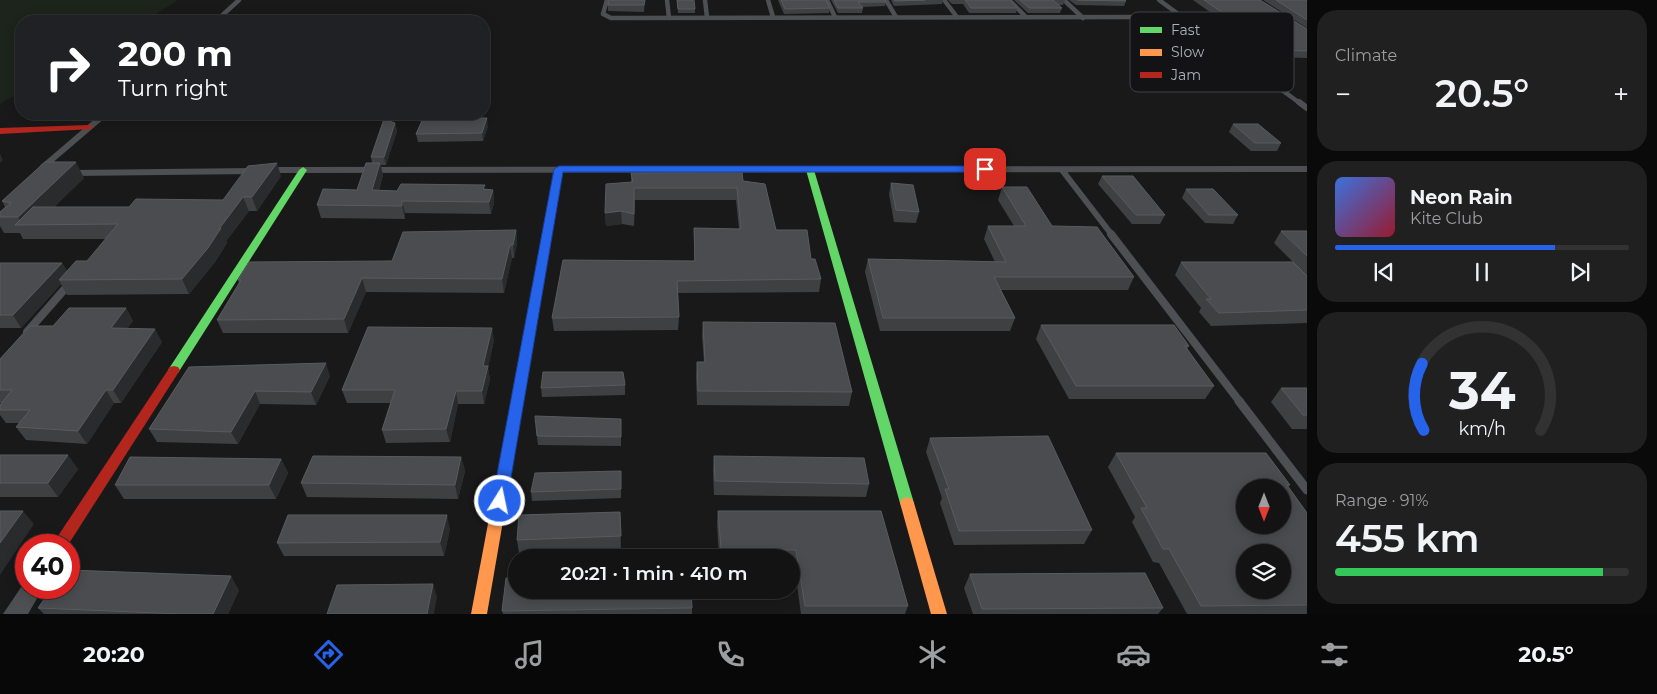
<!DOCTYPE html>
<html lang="en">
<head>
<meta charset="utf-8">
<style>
	:root { --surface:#131313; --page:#202021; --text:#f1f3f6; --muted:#9d9ea0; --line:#323233; --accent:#2563eb }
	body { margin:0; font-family:Montserrat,sans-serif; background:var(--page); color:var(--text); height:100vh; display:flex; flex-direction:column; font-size:19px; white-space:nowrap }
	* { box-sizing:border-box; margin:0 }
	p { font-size:16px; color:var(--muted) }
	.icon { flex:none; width:28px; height:28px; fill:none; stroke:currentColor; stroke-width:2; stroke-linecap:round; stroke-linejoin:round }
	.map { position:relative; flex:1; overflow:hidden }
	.sheet { display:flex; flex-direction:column; gap:10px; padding:10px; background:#0a0a0a; width:350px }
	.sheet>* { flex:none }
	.hud { position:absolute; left:15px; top:15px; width:475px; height:105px; border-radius:20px; box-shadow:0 2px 12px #0003,0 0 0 1px var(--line); background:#202124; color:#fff; overflow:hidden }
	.needle { width:32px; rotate:180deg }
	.controls { position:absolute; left:1236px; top:479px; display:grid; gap:10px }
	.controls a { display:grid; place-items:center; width:55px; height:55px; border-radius:50%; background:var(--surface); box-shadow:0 2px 12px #0003,0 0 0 1px var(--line); font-size:25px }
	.speed { position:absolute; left:15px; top:534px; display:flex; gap:10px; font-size:25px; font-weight:700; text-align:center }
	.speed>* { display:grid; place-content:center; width:65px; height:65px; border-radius:50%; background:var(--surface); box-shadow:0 2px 12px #0003,0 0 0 1px var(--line); line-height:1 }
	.speed .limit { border:8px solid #d22; background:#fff; color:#111 }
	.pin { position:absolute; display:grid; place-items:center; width:42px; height:42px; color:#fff; margin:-21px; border-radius:10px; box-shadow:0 2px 8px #0006 }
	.me { position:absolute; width:55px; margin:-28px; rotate:10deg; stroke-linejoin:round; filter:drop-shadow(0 0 4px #0008) }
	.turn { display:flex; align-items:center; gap:18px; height:105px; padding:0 20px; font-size:22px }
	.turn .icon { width:65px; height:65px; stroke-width:2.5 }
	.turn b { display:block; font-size:35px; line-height:42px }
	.big { font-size:38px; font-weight:600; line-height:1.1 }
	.sheet .card { flex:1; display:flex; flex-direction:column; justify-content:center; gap:8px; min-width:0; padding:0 18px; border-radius:20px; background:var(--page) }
	.sheet .dial { align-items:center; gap:0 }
	.dial svg { height:130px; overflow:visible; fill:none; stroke:var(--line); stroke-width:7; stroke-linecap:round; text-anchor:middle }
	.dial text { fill:var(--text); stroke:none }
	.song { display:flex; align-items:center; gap:15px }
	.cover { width:60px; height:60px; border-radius:8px; background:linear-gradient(135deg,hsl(220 70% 55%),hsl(350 70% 35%)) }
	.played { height:5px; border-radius:2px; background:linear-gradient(90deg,var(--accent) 75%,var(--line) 75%) }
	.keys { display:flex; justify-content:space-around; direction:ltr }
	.heat { display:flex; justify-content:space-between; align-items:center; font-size:28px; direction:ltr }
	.charge { height:8px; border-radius:4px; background:linear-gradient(90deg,#34c759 91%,var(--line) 0) }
	.trip { position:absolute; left:508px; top:549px; width:292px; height:50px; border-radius:25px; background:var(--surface); box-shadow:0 2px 12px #0003,0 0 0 1px var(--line); font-weight:600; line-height:50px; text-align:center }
	.tab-bar { display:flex; height:80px; justify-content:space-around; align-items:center; background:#080808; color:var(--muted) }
	.tab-bar .icon { width:35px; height:35px }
	.tab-bar .selected { color:var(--accent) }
	.tab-bar b { font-size:22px; color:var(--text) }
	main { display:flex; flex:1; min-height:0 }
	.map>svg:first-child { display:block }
</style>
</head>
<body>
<main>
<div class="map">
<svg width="1307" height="614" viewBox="0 0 1307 614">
	<rect width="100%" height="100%" fill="#191919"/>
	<path fill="#1c241c" d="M0 0H178L145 21H21V92L0 104Z"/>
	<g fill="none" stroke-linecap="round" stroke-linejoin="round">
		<g stroke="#4d4f52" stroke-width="4.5">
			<path d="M607 0 603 14 611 18 1143 17"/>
			<path d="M667 0 669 18"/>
			<path d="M705 0 707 17"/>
			<path d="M768 0 773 17"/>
			<path d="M827 0 835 17"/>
			<path d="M886 0 896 17"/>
			<path d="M944 0 957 17"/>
			<path d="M1009 0 1026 17"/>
			<path d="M1064 0 1083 18"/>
			<path d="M1159 0 1301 104"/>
			<path d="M216 21 239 0"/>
		</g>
		<g stroke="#4d4f52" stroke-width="6">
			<path d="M1299 102 1307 108"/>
			<path d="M43 167 105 114"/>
			<path d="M269 170 1307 169"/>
			<path d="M1062 170 1112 235"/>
			<path d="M72 173 253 171"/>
		</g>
		<g stroke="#4d4f52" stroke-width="8">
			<path d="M1111 234 1240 402"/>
			<path d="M27 332 70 283"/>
		</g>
		<path stroke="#4d4f52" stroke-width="9" d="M1239 401 1307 490"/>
		<path fill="#4d4f52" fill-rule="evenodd" d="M26 580V588H43L28 614H3Z"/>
		<g fill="#63d668" fill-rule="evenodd">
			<path d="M303 167 307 170 178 373H170L168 370 170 367 299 170Z"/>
			<path d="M810 167 814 170 914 503 912 507 907 509 902 507 900 503 806 170Z"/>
		</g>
		<g fill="#ff974d" fill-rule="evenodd">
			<path d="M525 355 529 356 531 359 487 614H471L519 359 521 356Z"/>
			<path d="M907 497 912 499 914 503 947 614H931L900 503 902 499Z"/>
		</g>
		<g fill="#b3261e" fill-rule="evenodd">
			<path d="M89 125H92V129L0 134V128Z"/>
			<path d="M559 166 563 169 531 359 529 362H521L519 359 555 169Z"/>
			<path d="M174 366 178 367 180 370 68 545H52L170 367Z"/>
		</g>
	</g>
	<g fill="#3e4042">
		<path d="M609 0H645L644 12 608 11V5Z"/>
		<path d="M677 0 695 9V13H678Z"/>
		<path d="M778 0H826L830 8 829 13 784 14Z"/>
		<path d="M831 0H885L886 2 885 6 862 7 863 8 862 13H838Z"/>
		<path d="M891 0H943L942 4 894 6Z"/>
		<path d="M948 0H1010L1017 8 1016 13H969L963 4H952Z"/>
		<path d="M1014 0H1065L1063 5H1058L1062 8 1060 13H1028Z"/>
		<path d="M1069 0H1124L1126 1 1124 6 1076 5Z"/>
		<path d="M1193 0H1260L1307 29V58L1273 57Z"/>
		<path d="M1263 0H1307V28Z"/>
		<path d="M425 114H458V118L488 126 483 141 418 142 416 134Z"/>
		<path d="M395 123 397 131 386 165H381L383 175 379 190 397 191 485 189 493 190 494 203 491 214 405 213V219L321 218 317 205 357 190 372 163 371 157Z"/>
		<path d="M1233 124 1281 143 1277 151H1251L1229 132Z"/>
		<path d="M631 173 743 181 776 230 811 259 821 279 819 292 678 293 679 317 678 330 554 331 552 318 694 261V228L739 229 736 200H635L634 226 622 224 606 226 605 213 631 182Z"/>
		<path d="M281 176 257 211H249L226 241 227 243 215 262 189 294 67 295 61 284 21 328H0V263H62L67 271 87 261 106 239H23L20 233H4L0 226V212L5 207 2 201 84 178 54 207H129L223 200Z"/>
		<path d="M1102 176 1165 215 1160 224H1132L1098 184Z"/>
		<path d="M891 183 919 212 916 223 894 222 889 194Z"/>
		<path d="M1002 187 1052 226 1134 277 1128 290H1001L1015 318 1010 331H880L865 272 868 259 995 262 984 239 988 226H1014L998 200Z"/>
		<path d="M1186 189 1238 215 1233 224 1205 223 1182 198Z"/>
		<path d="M516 230 517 243 514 258H512L504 293 366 292 348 333H223L217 320 239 283 238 280 392 261Z"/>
		<path d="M1281 231H1307V323L1211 326 1199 312 1201 308 1175 275 1181 262H1293L1274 243Z"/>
		<path d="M126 308 133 321 127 328 162 342 121 403H114L87 444 26 440 16 427 20 423H6L0 415V405L2 403H0V359L53 326Z"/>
		<path d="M703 322 852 392 849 406 697 405 696 376 697 362H704L702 336Z"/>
		<path d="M1041 325 1189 346 1187 349 1214 386 1205 399H1069L1036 339Z"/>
		<path d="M494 340 488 368 490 379 484 404H458L450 442 386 443 382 430 390 403H347L342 390Z"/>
		<path d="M189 367 330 376 316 405 260 404 238 444 157 442 149 429Z"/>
		<path d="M625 385V395L542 397 541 388Z"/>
		<path d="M1281 388H1307V429H1292L1271 402Z"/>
		<path d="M621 419V446L538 445 537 436Z"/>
		<path d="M930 438 1092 530 1084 544 954 545 940 503 942 498 926 452Z"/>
		<path d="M1116 453 1290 485 1288 487 1307 513V614H1187L1159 563 1153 562 1132 522 1135 517 1108 467Z"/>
		<path d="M0 455 78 469 58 497H0Z"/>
		<path d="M714 456 869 484 866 497 714 495 713 470Z"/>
		<path d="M461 457 465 471 458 499 307 497 301 483Z"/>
		<path d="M281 459 288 473 276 499H124L115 485Z"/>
		<path d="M621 471V498L532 501 531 492Z"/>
		<path d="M718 511H881L908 606 905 614H801L794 563H791V558H719L717 524Z"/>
		<path d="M620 512 621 550 519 553 517 540Z"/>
		<path d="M450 529 444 556H284L277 543Z"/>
		<path d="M970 574 1163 608 1158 614H973L964 588Z"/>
		<path d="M239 590 228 614H44L38 608Z"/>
		<path d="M692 608V614H503L502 611Z"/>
	</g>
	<g fill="#2a2b2c">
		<path d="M456 114H458L459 117 455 126 454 118Z"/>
		<path d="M487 118 488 126 483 141 482 133Z"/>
		<path d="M395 123 397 131 386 165 384 157Z"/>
		<path d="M0 154 3 160 0 163Z"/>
		<path d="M76 162 84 178 36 225H23L18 217Z"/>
		<path d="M277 163 281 176 257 211 252 197Z"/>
		<path d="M380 163 383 175 375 202 372 190Z"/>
		<path d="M493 190 494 203 491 214 489 202Z"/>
		<path d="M243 197 249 211 226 241 227 243 215 262 189 294 182 279 219 229Z"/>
		<path d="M402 201 405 213V219L402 206Z"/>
		<path d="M621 211 622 224 606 226 605 213Z"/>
		<path d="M516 230 517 243 514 258 513 245Z"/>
		<path d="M510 245 512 258 504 293 502 279Z"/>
		<path d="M62 263 69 275 59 280 61 284 21 328 13 315Z"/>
		<path d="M362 278 366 292 348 333 344 319Z"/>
		<path d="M126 308 133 321 118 341 111 328Z"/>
		<path d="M492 328 494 340 488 368 490 379 484 404 482 391 483 366Z"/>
		<path d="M155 329 162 342 121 403 113 390Z"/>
		<path d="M326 363 330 376 316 405 311 392Z"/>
		<path d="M106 390 114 403 87 444 78 431Z"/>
		<path d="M255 391 260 404 238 444 231 432Z"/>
		<path d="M456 391 458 404 450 442 446 429Z"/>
		<path d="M68 455 78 469 58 497 48 483Z"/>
		<path d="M461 457 465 471 458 499 455 485Z"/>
		<path d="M281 459 288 473 276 499 269 485Z"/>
		<path d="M23 511 34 524 0 575V543Z"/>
		<path d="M447 515 450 529 444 556 440 542Z"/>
		<path d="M231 576 239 590 228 614H213Z"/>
		<path d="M433 584 437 597 434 614H427Z"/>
	</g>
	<g fill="#4a4c4f" stroke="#585c60" fill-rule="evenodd">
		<path d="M609 0H645L644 5H608Z"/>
		<path d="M677 0H694L695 9H678Z"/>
		<path d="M781 0H826L830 8 785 9Z"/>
		<path d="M834 0H885L886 2H858L863 8H838Z"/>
		<path d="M894 0H925L895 1Z"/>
		<path d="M965 0H1010L1017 8H971Z"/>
		<path d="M1020 0H1053L1062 8H1029Z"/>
		<path d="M1077 0H1124L1126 1Z"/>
		<path d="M1204 0H1260L1307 29V51L1277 50Z"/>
		<path d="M1276 0H1307V20Z"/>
		<path d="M425 114H456L454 118H487L482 133 416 134Z"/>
		<path d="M384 119 395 123 384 157H371Z"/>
		<path d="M1233 124H1258L1281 143H1255Z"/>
		<path d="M45 162H76L18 217H0V212L11 203 2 201Z"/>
		<path d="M277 163 252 197H243L219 229 221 228 208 248 182 279 59 280 76 261H87L118 224 15 225 33 207H129L136 199 223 200 248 166Z"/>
		<path d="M366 163H380L372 190 397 191 401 184 485 185 483 189 493 190 489 202 402 201V206L317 205 323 189 357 190Z"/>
		<path d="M742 172 743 181 765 184 776 230H807L811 259H815L821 279 677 281 679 317 552 318 563 260 695 261 694 228 741 229 737 188H634V214L621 211 605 213 606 184 633 182 631 173Z"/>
		<path d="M1102 176H1133L1165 215H1136Z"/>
		<path d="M891 183 913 185 919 212 896 210Z"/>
		<path d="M1002 187H1027L1052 226 1097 227 1134 277H994L1015 318H883L868 259 1006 262 988 226H1026Z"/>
		<path d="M1186 189H1213L1238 215H1209Z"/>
		<path d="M516 230 513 245H510L502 279 362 278 344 319 217 320 241 280H238L249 262 392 261 403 232Z"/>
		<path d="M1281 231H1307V256Z"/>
		<path d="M1181 262H1293L1307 276V310L1219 313 1206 299H1211Z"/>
		<path d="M0 263H62L13 315H0Z"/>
		<path d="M69 308H126L111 328 155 329 113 390H106L78 431 16 427 30 410H0V405L12 390H0V359L30 326H53Z"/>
		<path d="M703 322 835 323 852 392 698 391 697 362H705Z"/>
		<path d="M1041 325H1174L1189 346H1185L1214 386H1076Z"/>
		<path d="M368 327 492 328 483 366H488L482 391H456L446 429 382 430 395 390H342Z"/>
		<path d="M326 363 311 392 255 391 231 432 149 429 189 367Z"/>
		<path d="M543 372H623L625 385 541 388Z"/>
		<path d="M1281 388H1307V415H1303Z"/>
		<path d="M535 416 621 419V437L537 436Z"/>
		<path d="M1048 436 1092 530 959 531 945 489H949L930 438Z"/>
		<path d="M1116 453H1266L1290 485H1287L1307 513V605L1201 606 1169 549H1163L1141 508H1147ZM1245 488H1282V525H1245ZM1245 552H1282V590H1245Z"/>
		<path d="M0 455H68L48 483H0Z"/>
		<path d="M313 456 461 457 455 485 301 483Z"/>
		<path d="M714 456 864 458 869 484 715 481Z"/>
		<path d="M130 457 281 459 269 485H115Z"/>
		<path d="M621 471V489L531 492 535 473Z"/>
		<path d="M0 511H23L0 543Z"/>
		<path d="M718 511H881L908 606H805L796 550 721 549Z"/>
		<path d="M620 512 621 536 517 540 519 515Z"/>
		<path d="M288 515H447L440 542 277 543Z"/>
		<path d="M69 570 231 576 213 614H181L38 608 52 588H69Z"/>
		<path d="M1145 573 1163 608 982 609 970 574Z"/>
		<path d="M506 578H516V590H691L692 608 502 611Z"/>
		<path d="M433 584 427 614H327L337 585Z"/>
	</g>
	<path fill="#2563eb" stroke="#184099" d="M559 166H985L990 169 985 172H563L507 501 505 505 500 507 494 505 492 501 554 169Z"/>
	<rect x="1130" y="12" width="164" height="80" rx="8" fill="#131315" stroke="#404247" stroke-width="1"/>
	<rect x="1140" y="27" width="22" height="6" fill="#63d668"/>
	<rect x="1140" y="49" width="22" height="7" fill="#ff974d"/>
	<rect x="1140" y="72" width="22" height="6" fill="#b3261e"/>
	<g font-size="14" fill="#a9b1bb">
		<text x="1171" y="35">Fast</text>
		<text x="1171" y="57">Slow</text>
		<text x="1171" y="80">Jam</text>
	</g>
</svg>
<div class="controls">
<a><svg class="needle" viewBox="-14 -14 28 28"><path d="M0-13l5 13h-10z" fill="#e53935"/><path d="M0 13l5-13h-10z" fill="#9d9ea0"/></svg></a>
<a><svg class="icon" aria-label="layers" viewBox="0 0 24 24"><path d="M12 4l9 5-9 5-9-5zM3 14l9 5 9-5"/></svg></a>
</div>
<div class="speed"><div class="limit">40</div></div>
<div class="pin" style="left:985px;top:169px;background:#d93025"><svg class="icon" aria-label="arrive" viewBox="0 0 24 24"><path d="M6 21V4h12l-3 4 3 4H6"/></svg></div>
<svg class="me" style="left:500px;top:501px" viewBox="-20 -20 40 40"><circle r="17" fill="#2563eb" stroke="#fff" stroke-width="3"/><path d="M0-11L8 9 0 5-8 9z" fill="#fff"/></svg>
<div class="trip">20:21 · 1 min · 410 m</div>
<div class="hud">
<div class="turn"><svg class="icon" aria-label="right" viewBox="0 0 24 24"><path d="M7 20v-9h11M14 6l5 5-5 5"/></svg><div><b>200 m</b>Turn right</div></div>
</div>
</div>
<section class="sheet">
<div class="card"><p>Climate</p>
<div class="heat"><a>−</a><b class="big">20.5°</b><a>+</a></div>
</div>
<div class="card">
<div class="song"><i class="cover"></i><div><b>Neon Rain</b><p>Kite Club</p></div></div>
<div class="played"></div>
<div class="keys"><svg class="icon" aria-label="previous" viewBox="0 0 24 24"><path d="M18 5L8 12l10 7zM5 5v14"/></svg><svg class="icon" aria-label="pause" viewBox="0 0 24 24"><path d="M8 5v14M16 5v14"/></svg><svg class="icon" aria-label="next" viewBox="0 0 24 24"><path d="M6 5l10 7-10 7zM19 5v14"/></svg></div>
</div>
<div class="card dial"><svg viewBox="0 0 100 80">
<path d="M14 69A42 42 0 1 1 86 69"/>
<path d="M14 69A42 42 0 0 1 13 28" stroke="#2563eb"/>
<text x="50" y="56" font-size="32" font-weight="700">34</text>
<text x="50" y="72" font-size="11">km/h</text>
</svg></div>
<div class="card"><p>Range · 91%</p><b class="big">455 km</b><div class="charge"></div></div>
</section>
</main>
<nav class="tab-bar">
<b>20:20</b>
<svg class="icon selected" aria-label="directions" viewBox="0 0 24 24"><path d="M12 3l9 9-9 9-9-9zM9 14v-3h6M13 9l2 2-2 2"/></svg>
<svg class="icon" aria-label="music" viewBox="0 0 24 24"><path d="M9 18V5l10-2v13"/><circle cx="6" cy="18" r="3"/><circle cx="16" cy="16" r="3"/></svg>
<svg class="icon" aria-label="phone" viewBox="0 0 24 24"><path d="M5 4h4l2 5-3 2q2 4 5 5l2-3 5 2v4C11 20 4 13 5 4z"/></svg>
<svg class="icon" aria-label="climate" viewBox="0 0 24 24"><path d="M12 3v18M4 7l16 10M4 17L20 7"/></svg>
<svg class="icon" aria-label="car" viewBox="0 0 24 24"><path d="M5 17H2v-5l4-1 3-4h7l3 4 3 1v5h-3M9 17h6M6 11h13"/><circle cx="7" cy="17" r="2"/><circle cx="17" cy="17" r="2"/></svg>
<svg class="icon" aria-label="filters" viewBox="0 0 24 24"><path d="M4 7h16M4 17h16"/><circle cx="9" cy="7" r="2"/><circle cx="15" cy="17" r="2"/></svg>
<b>20.5°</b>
</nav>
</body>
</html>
